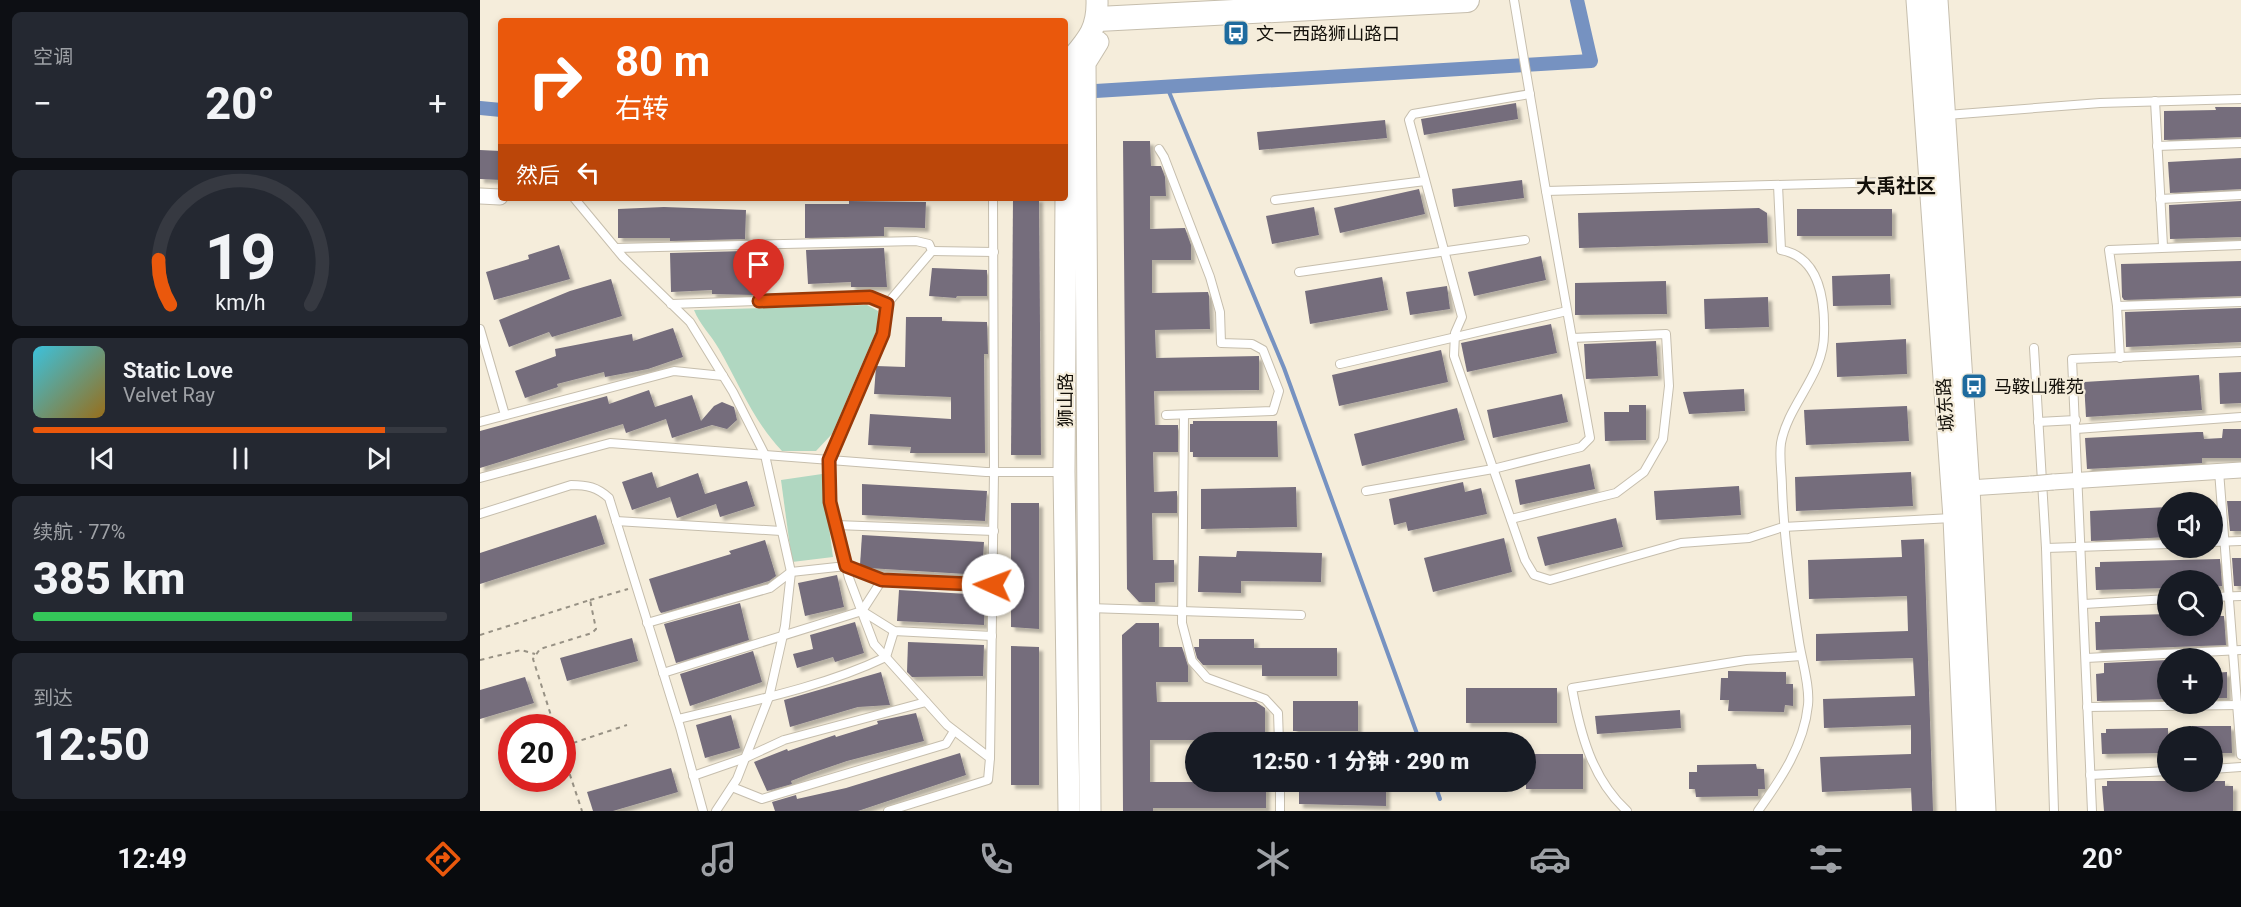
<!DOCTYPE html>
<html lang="zh">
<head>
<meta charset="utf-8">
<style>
	:root { --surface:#171b24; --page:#242831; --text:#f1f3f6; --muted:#9ea1a6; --line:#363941; --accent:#ea580c }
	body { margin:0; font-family:Roboto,"Noto Sans SC",sans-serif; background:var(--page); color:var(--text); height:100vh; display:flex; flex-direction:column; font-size:22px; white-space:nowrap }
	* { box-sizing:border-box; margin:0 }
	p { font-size:20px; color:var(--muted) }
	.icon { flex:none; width:33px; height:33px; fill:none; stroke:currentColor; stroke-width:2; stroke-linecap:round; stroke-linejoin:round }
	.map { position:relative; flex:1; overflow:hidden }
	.drawer { display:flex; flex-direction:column; gap:12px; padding:12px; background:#0d0f14; width:480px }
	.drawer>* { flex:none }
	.guide { position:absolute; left:18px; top:18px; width:570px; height:183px; border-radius:6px; box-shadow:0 3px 9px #0003; background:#ea580c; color:#fff; overflow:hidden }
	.controls { position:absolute; left:1677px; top:492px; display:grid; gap:12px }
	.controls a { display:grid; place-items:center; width:66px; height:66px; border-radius:50%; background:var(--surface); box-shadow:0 3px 9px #0003; font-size:30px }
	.speed { position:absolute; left:18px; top:714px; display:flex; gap:12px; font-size:30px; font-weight:700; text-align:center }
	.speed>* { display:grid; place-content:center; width:78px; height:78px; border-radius:50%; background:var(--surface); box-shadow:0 3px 9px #0003; line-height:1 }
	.speed .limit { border:9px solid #d22; background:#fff; color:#111 }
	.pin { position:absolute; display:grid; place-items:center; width:51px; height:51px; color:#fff; margin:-62px -26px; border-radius:50% 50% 50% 0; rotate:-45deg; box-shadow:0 0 6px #0007 }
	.pin .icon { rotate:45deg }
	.me { position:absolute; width:66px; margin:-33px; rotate:272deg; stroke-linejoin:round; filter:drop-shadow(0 0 4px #0008) }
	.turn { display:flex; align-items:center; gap:21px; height:126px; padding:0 18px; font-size:27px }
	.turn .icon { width:78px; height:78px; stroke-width:2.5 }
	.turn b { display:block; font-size:42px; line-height:51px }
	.then { display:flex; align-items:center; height:57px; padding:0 18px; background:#0003; gap:12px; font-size:22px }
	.big { font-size:45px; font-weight:800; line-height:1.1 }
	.drawer .tile { flex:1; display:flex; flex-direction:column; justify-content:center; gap:9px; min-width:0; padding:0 21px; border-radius:9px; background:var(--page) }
	.drawer .dial { align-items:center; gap:0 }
	.dial svg { height:156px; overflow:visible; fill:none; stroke:var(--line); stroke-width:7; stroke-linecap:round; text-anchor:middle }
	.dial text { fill:var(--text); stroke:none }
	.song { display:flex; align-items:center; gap:18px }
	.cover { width:72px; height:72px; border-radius:9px; background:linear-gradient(135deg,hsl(190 70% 55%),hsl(40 70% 35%)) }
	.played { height:6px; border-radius:3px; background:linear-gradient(90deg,var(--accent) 85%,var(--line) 85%) }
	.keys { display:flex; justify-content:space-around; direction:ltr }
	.heat { display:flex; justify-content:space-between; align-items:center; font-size:33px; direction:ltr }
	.charge { height:9px; border-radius:4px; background:linear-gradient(90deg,#34c759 77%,var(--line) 0) }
	.trip { position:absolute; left:705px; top:732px; width:351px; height:60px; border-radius:30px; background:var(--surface); box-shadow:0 3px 9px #0003; font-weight:800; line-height:60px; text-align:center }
	.dock { display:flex; height:96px; justify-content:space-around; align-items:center; background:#090b0e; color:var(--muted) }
	.dock .icon { width:42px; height:42px }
	.dock .selected { color:var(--accent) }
	.dock b { font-size:27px; color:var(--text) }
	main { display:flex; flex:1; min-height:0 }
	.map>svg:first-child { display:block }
</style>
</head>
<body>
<main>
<section class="drawer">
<div class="tile"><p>空调</p>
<div class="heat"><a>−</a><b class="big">20°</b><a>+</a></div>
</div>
<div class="tile dial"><svg viewBox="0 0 100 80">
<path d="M14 69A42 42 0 1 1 86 69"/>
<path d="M14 69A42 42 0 0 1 8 46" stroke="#ea580c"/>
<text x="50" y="56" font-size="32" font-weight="700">19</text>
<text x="50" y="72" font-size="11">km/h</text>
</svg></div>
<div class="tile">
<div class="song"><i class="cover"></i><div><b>Static Love</b><p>Velvet Ray</p></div></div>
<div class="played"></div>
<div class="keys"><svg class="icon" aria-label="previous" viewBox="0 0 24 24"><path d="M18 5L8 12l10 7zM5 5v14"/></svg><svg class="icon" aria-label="pause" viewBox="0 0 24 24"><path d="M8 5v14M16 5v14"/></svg><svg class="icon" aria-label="next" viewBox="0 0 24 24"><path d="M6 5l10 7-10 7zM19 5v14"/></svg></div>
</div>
<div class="tile"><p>续航 · 77%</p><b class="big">385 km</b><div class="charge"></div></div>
<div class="tile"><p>到达</p><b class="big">12:50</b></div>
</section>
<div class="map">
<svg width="1761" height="811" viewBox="0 0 1761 811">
	<defs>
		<filter id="shadow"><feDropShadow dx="4" dy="4" stdDeviation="1.5" flood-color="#0004"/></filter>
	</defs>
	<rect width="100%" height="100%" fill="#f5eddb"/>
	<g fill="#b0d7c1">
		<path d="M387 305 398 311 397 329 352 434 336 451H302C274 422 259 384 239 349 231 335 220 325 214 310Z"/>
		<path d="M342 474 353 557 312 562 301 480Z"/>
	</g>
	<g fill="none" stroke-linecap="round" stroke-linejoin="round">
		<g stroke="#7692c1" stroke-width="4">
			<path d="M687 87 804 368 940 742"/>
			<path d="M954 782 960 799"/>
		</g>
		<g stroke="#7692c1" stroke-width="14">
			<path d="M599 92 1111 61 1097 0"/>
			<path d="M0 108 21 110"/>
		</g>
	</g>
	<g fill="#756d7c" filter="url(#shadow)">
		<path d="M1036 103 1038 119 944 135 941 119Z"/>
		<path d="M1735 107H1761V137L1684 140V111L1736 110Z"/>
		<path d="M905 120 907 138 779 150 777 132Z"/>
		<path d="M643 141H670L671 166H681L685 177 686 196H670V229L705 228 711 245V260H672V293L728 292 729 296 730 329 675 330 676 358 779 356V390L674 391 675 425H698V452H673L674 492 697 491V513H672L673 560H694V582L675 583V602H659L647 589Z"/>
		<path d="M0 150 21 151V180L0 179Z"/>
		<path d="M1761 158V189L1690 193 1688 162Z"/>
		<path d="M1042 180 1044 198 974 207 972 189Z"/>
		<path d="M939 189 945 214 860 233 854 208Z"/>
		<path d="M533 198H559L561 455H531Z"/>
		<path d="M369 201 446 202 445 228 404 227V236L325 238V204H369Z"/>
		<path d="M1761 201V237L1690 239 1689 205Z"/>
		<path d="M184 207 266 210 265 239 190 241V238H138V209Z"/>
		<path d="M834 207 839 235 792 244 786 216Z"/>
		<path d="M1279 208 1287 213 1288 243 1099 248 1098 213Z"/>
		<rect x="1317" y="209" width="95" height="27"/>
		<path d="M79 245 90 279 14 300 6 272 49 259 48 255Z"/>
		<path d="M404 248 407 287H371V282L328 284 326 250Z"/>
		<path d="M265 251V256H274V295L232 294V290L191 292 190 253Z"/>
		<path d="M1061 256 1066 280 994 296 988 272Z"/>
		<path d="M1761 261V296L1644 300 1642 297 1641 264Z"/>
		<path d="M452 268 507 270V296H477L476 298 449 296Z"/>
		<path d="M1410 274 1411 305 1353 306 1352 276Z"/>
		<path d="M902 277 908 310 830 324 825 291Z"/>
		<path d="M131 279 142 316 72 337 69 332 29 347 19 320 90 291Z"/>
		<path d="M1186 281 1187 314 1095 315V283Z"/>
		<path d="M967 286 970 309 930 315 926 292Z"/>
		<path d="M1288 297 1289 327 1225 329 1224 299Z"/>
		<path d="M1761 308V342L1646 347 1645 312Z"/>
		<path d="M426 317H462V321L507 322 508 354H504L505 453H430L431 447 388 445 390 414 471 419V397L394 394 396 366 425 367Z"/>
		<path d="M1071 324 1077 353 987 372 981 343Z"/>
		<path d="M193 328 203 357 168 369 125 377 124 372 77 384 78 387 45 398 35 371 76 356 75 349 152 334 153 341Z"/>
		<path d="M1426 339 1427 374 1357 377 1356 343Z"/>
		<path d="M1176 341 1178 376 1106 379 1104 344Z"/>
		<path d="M961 350 968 382 859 406 852 375Z"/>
		<path d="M1761 372V403L1740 404 1739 373Z"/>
		<path d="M1719 375 1722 410 1606 417 1604 382Z"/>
		<path d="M1264 389 1265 411 1209 414 1203 392Z"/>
		<path d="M169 390 175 407 212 395 221 421 234 406 242 402 254 407 257 420 247 429 232 425 192 438 186 419 146 433 143 424 0 468V431L127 396 129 404Z"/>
		<path d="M1082 394 1088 422 1013 438 1007 410Z"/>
		<path d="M1149 405H1166V440L1125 441 1124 412H1149Z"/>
		<path d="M1427 406 1429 441 1326 445 1324 410Z"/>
		<path d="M977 408 985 440 882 466 874 434Z"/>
		<path d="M713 421H797L798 457H713V452H710V424H713Z"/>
		<path d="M1743 429H1761V458H1722V463L1607 469 1605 438 1717 432H1723L1724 439 1742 438Z"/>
		<path d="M1110 464 1115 489 1040 505 1035 480Z"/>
		<path d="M172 472 177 488 218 473 225 494 267 481 275 506 240 517 236 504 197 518 190 497 152 510 142 482Z"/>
		<path d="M1431 472 1433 506 1316 511 1315 477Z"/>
		<path d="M983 482 985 492 1001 488 1007 514 928 531 926 522 914 525 909 499Z"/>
		<path d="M382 484 507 491 505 521 382 515Z"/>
		<path d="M1259 486 1261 515 1176 520 1174 491Z"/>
		<path d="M816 487 817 527 721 529V489Z"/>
		<path d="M1747 501H1761V531H1750Z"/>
		<path d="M531 503H559V629L531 627Z"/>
		<path d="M1688 507V537L1611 541 1610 511Z"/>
		<path d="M116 515 125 544 0 584V553Z"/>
		<path d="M1136 518 1143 547 1065 566 1057 537Z"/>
		<path d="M382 535 504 542 502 575 388 568 380 565Z"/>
		<path d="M1024 538 1032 572 953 592 944 558Z"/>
		<path d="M1444 539 1453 811H1432L1431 788 1342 792 1340 757 1431 754V725L1344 728 1343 699 1435 696 1433 658 1336 661V634L1428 631 1427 596 1329 599 1328 560 1422 557 1421 540Z"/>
		<path d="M285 540 296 576 289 581 181 613 179 610 169 579 251 554 249 551Z"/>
		<path d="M757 551 842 553 841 582 761 581V593L718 592 719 556 756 557Z"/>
		<path d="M1752 558H1761V586H1754Z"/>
		<path d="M1740 559 1742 586 1732 587V580H1688V588L1616 590 1615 567H1620V562Z"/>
		<path d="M357 575 364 607 325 616 318 583Z"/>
		<path d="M419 590 505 595 504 625 417 621Z"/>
		<path d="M260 603 269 640 196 663 184 624Z"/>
		<path d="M1688 614V626H1732V616H1744L1746 645 1616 650 1615 622H1620V616Z"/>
		<path d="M375 622 384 653 355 662 353 657 317 668 313 654 333 649 330 635Z"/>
		<path d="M656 623H679V647H702L708 666V682H676L677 702H776L785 708V740H670V782H786V808H673V811H643L642 635Z"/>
		<path d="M152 638 158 661 87 681 80 658Z"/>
		<path d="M719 639H774V648H857V676H782V665H723L717 658 714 647H719Z"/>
		<path d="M428 642 504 645 503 676 432 677 427 672Z"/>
		<path d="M531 646 559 647V785H531Z"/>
		<path d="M273 651 282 682 210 706 200 674Z"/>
		<path d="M1688 660V699L1617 701 1616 674 1624 673V663Z"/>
		<path d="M1248 671 1306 672V684H1313V706L1305 705 1304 712 1248 711 1249 700H1240L1241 678H1248Z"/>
		<path d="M401 672 410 705 378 707 310 727 304 700Z"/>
		<path d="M1747 672V698H1732V673Z"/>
		<path d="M45 677 54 703 0 719V690Z"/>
		<rect x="986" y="688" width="91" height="35"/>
		<rect x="813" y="701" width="65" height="30"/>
		<path d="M1200 710 1201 728 1117 734 1115 716Z"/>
		<path d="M436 713 444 741 367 761 329 774 311 781 312 784 287 791 274 762 307 749 308 751 355 735 356 737 398 724 397 721Z"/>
		<path d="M251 715 260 748 225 758 216 725Z"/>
		<path d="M1712 726H1751L1752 753H1732V736H1712Z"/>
		<path d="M1688 728V753L1622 754 1621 733H1626V729Z"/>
		<path d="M480 753 486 775 378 811H295L292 802 316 795 317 799 366 788Z"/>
		<rect x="1046" y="754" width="57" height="35"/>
		<path d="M1276 764 1277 769H1284L1285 789H1278V796L1216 797 1215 789H1209V772H1217V765Z"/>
		<path d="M191 768 198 792 133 811H113L107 792Z"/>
		<path d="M1627 781H1745V786H1753V811H1624L1622 786H1627Z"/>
		<path d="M819 782H906V806L819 804Z"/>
	</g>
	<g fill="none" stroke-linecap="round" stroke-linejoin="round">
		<g stroke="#c6bead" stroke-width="10">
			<g id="lane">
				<path d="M1034 0 1066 191 1447 181"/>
				<path d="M1050 94 933 114 929 120 982 317 975 333 974 356 1045 560 1054 575 1070 580 1201 543 1269 538 1303 527 1472 518"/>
				<path d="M1675 101 1683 246"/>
				<path d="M1467 115 1620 103 1761 99"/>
				<path d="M1677 146 1761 143"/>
				<path d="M679 149 684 157 730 277 740 312 741 343 772 344 783 350 799 391 793 411 686 415"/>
				<path d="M94 198 143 257 210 322 253 392 285 455 311 572 305 626 289 697 257 779 236 811"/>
				<path d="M1680 199 1761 195"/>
				<path d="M795 200 945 181"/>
				<path d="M136 248 436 241 449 244 452 251 407 304"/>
				<path d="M452 251 514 252"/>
				<path d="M819 272 1045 240"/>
				<path d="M191 304 390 297 407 304 403 334 349 460V502L369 578 394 644 467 725 510 758 508 780 408 811"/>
				<path d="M1637 306 1761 302"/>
				<path d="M0 329 25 415"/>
				<path d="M1554 348 1566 548 1574 811"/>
				<path d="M1640 358 1637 306 1629 250 1761 245"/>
				<path d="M860 364 1087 311"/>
				<path d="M704 415 702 623 712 661 727 678 785 699 798 713 799 742"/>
				<path d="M0 422 194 371 243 376"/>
				<path d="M1558 422 1596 420"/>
				<path d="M1596 429 1761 417"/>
				<path d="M1739 471 1761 755"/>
				<path d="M0 478 130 443 506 472H584"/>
				<path d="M886 491 1013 469 1101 447 1110 438 1092 338"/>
				<path d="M0 514 91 485C107 485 117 487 129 498L200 727 223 811"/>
				<path d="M1031 519 1136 493 1164 472 1183 439 1189 386 1186 334 1092 338 1066 191"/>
				<path d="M136 521 301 531"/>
				<path d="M356 525 514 531"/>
				<path d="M1732 542 1761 541"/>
				<path d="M1566 548 1688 544"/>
				<path d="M1732 597 1761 596"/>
				<path d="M1604 604 1688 599"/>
				<path d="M609 608 821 615"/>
				<path d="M382 611 402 580 513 585"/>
				<path d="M167 623 290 588 311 572 366 566 402 580"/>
				<path d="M1606 658 1761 650"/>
				<path d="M183 673 382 611 414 631 512 636"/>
				<path d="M1607 707 1760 705"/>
				<path d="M198 719C267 702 341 688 406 657L414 631"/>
				<path d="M510 758 514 472 513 198"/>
				<path d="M1732 769 1761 767"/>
				<path d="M1610 775 1688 771"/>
				<path d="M213 776 265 758 304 740 446 702"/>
				<path d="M800 782V811"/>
				<path d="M252 787 282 799 466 744 474 731"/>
				<path d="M1147 811C1112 779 1100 733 1092 688L1266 660 1321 656"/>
				<path d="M1278 811C1301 779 1324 745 1328 705 1330 686 1322 661 1319 642 1311 591 1304 540 1302 488 1302 474 1299 457 1301 443 1308 404 1344 375 1344 334 1345 300 1340 257 1301 250L1298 185"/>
				<path d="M1612 811 1592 359 1761 352"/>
			</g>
		</g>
		<g stroke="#c6bead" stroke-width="17">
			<g id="street">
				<path d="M0 196 20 197"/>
				<path d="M1573 482 1761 470"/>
				<path d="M1489 488 1551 484"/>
			</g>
		</g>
		<g stroke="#c6bead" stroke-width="23">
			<g id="secondary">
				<path d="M1437 0 1474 518 1487 811"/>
				<path d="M1457 0 1489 488 1505 811"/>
				<path d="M589 811 584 472 587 64C606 41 618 31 617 0"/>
				<path d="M610 811 605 63 618 42"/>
			</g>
		</g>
		<g stroke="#c6bead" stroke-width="26">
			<path id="primary" d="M618 19 987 0"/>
		</g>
		<g stroke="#979184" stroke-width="2" stroke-dasharray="4.5 4.5" stroke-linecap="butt">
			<path d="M110 600 148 589"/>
			<path d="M0 635 110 600 116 629 112 633 60 649 53 659 75 728"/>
			<path d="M0 660 41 650 55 654"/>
			<path d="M82 732C91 736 95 743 91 752L82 758"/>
			<path d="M93 743 147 725"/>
			<path d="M84 757 102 811"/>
			<path d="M32 766 27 767C37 797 52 786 76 778"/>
			<path d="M82 777 90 774"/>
		</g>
		<use href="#lane" stroke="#fff" stroke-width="8"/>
		<use href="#street" stroke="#fff" stroke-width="15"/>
		<use href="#secondary" stroke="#fff" stroke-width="21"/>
		<use href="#primary" stroke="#fff" stroke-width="24"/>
		<g stroke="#c6bead" stroke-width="17" stroke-linecap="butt">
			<path id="street-bridge" d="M1551 484 1573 482"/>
		</g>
		<use href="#street-bridge" stroke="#fff" stroke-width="15"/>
	</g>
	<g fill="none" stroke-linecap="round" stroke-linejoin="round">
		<g stroke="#983908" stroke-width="15">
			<path id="route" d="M279 301 390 297 407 304 403 334 349 460 350 502 366 566 402 580 513 585"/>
		</g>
		<use href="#route" stroke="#ea580c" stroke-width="10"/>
	</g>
	<defs>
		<g id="bus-square" transform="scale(1.35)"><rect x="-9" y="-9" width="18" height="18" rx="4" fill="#1e6b9e" stroke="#f5eddb"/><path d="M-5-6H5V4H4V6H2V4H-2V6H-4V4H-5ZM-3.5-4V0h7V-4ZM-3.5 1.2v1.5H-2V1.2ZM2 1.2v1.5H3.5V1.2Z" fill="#fff"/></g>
	</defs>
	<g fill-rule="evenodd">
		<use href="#bus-square" x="756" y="33"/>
		<use href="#bus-square" x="1494" y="386"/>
	</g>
	<g text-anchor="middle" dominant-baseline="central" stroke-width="4.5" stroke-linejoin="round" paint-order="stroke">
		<g font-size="18" fill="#13100a" stroke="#f5eddb" text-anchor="start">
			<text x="776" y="33">文一西路狮山路口</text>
			<text x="1514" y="386">马鞍山雅苑</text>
		</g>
		<g font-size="18" fill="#13100a" stroke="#f5eddb">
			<text transform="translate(585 400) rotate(-90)">狮山路</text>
			<text transform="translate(1465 405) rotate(-94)">城东路</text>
		</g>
		<g font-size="20" font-weight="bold" fill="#13100a" stroke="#f5eddb">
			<text x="1416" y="186">大禹社区</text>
		</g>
	</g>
</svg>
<div class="controls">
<a><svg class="icon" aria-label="sound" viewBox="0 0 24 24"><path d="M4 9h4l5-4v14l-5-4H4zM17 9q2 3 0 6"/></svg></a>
<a><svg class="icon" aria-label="search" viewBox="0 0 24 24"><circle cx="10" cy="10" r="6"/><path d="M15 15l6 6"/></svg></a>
<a>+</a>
<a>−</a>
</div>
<div class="speed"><div class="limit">20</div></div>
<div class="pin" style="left:279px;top:301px;background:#d93025"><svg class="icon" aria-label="arrive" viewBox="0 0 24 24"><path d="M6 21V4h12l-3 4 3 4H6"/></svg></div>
<svg class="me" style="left:513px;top:585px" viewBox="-20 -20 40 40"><circle r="19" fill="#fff"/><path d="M0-13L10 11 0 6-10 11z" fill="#ea580c"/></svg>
<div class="trip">12:50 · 1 分钟 · 290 m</div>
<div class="guide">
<div class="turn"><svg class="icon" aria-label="right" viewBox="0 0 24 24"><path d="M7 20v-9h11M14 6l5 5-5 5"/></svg><div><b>80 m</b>右转</div></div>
<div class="then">然后<svg class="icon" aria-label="left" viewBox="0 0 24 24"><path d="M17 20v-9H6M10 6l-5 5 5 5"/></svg></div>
</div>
</div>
</main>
<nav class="dock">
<b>12:49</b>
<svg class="icon selected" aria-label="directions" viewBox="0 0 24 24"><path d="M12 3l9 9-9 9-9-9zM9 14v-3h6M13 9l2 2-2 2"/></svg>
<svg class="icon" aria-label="music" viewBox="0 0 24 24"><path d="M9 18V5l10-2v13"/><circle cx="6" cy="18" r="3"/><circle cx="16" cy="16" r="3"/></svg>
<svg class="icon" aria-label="phone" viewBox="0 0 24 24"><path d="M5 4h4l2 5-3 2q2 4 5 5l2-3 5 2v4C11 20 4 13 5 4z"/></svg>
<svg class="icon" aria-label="climate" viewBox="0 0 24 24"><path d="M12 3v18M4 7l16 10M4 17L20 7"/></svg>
<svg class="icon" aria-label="car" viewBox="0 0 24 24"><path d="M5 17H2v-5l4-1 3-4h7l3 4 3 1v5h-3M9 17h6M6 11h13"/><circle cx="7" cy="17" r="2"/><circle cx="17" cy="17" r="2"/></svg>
<svg class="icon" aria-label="filters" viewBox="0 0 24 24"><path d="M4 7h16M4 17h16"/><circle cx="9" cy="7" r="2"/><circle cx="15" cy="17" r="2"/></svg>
<b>20°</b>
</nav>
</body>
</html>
